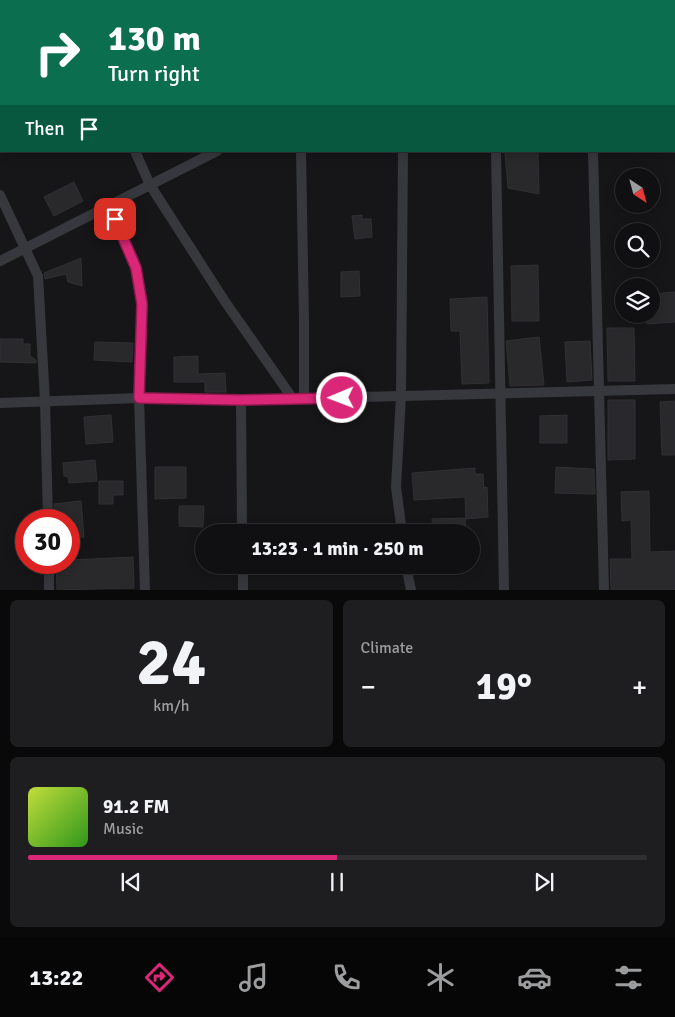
<!DOCTYPE html>
<html lang="en">
<head>
<meta charset="utf-8">
<style>
	:root { --surface:#101012; --page:#1e1e20; --text:#f1f3f6; --muted:#9c9d9f; --line:#303032; --accent:#db2777 }
	body { margin:0; font-family:Signika,sans-serif; background:var(--page); color:var(--text); height:100vh; display:flex; flex-direction:column; font-size:19px; white-space:nowrap }
	* { box-sizing:border-box; margin:0 }
	p { font-size:16px; color:var(--muted) }
	.icon { flex:none; width:28px; height:28px; fill:none; stroke:currentColor; stroke-width:2; stroke-linecap:round; stroke-linejoin:round }
	.map { position:relative; height:590px; overflow:hidden }
	.side { display:flex; flex-direction:column; gap:10px; padding:10px; background:#09090a; flex:1 }
	.side>* { flex:none }
	.top-card { position:absolute; left:0px; top:0px; width:675px; height:152px; box-shadow:0 2px 12px #0003,0 0 0 1px var(--line); background:#0b6e4f; color:#fff; overflow:hidden }
	.needle { width:32px; rotate:144deg }
	.tools { position:absolute; left:615px; top:168px; display:grid; gap:10px }
	.tools a { display:grid; place-items:center; width:45px; height:45px; border-radius:50%; background:var(--surface); box-shadow:0 2px 12px #0003,0 0 0 1px var(--line); font-size:25px }
	.speed { position:absolute; left:15px; top:509px; display:flex; gap:10px; font-size:25px; font-weight:700; text-align:center }
	.speed>* { display:grid; place-content:center; width:65px; height:65px; border-radius:50%; background:var(--surface); box-shadow:0 2px 12px #0003,0 0 0 1px var(--line); line-height:1 }
	.speed .limit { border:8px solid #d22; background:#fff; color:#111 }
	.pin { position:absolute; display:grid; place-items:center; width:42px; height:42px; color:#fff; margin:-21px; border-radius:10px; box-shadow:0 2px 8px #0006 }
	.me { position:absolute; width:55px; margin:-28px; rotate:269deg; stroke-linejoin:round; filter:drop-shadow(0 0 4px #0008) }
	.turn { display:flex; align-items:center; gap:18px; height:105px; padding:0 25px; font-size:22px }
	.turn .icon { width:65px; height:65px; stroke-width:2.5 }
	.turn b { display:block; font-size:35px; line-height:42px }
	.then { display:flex; align-items:center; height:48px; padding:0 25px; background:#0003; gap:10px; font-size:19px }
	.big { font-size:38px; font-weight:700; line-height:1.1 }
	.side .tile { flex:1; display:flex; flex-direction:column; justify-content:center; gap:8px; min-width:0; padding:0 18px; border-radius:8px; background:var(--page) }
	.side .dial { align-items:center; gap:0 }
	.dial b { font-size:65px; line-height:1 }
	.song { display:flex; align-items:center; gap:15px }
	.cover { width:60px; height:60px; border-radius:8px; background:linear-gradient(135deg,hsl(70 70% 55%),hsl(110 70% 35%)) }
	.played { height:5px; border-radius:2px; background:linear-gradient(90deg,var(--accent) 50%,var(--line) 50%) }
	.keys { display:flex; justify-content:space-around; direction:ltr }
	.heat { display:flex; justify-content:space-between; align-items:center; font-size:28px; direction:ltr }
	.side .tiles { flex:1; display:grid; gap:10px; grid-template-columns:1fr 1fr }
	.tile:last-child { grid-column:span 2 }
	.trip { position:absolute; left:195px; top:524px; width:285px; height:50px; border-radius:25px; background:var(--surface); box-shadow:0 2px 12px #0003,0 0 0 1px var(--line); font-weight:700; line-height:50px; text-align:center }
	.dock { display:flex; height:80px; justify-content:space-around; align-items:center; background:#060607; color:var(--muted) }
	.dock .icon { width:35px; height:35px }
	.dock .selected { color:var(--accent) }
	.dock b { font-size:22px; color:var(--text) }
	.map>svg:first-child { display:block }
</style>
</head>
<body>
<div class="map">
<svg width="675" height="590" viewBox="0 0 675 590">
	<rect width="100%" height="100%" fill="#161618"/>
	<g fill="#29292c" stroke="#303034">
		<path d="M511 151H538L539 194 508 188 505 153Z"/>
		<path d="M74 182 83 201 54 216 44 197Z"/>
		<path d="M362 215V219H371L372 237 355 239 352 216Z"/>
		<path d="M81 258 82 286 68 282 66 274 45 279 44 273Z"/>
		<path d="M538 265 539 321H512L511 266Z"/>
		<path d="M359 271 360 296 341 297V272Z"/>
		<path d="M675 292V322L647 324 646 314H651V294Z"/>
		<path d="M487 297 489 383 462 384 460 331H451L450 299Z"/>
		<path d="M607 328H634L635 381H608Z"/>
		<path d="M539 337 544 385 510 386 506 341Z"/>
		<path d="M0 339H23V344H30V356L36 360V363L0 362Z"/>
		<path d="M590 341 592 380 567 382 565 342Z"/>
		<path d="M95 342 133 343 132 362 94 360Z"/>
		<path d="M198 356V374L225 373 226 392H205V382H174V357Z"/>
		<path d="M608 400H635V459L608 460Z"/>
		<path d="M675 401V455H662L660 402Z"/>
		<path d="M111 415 113 442 86 444 84 417Z"/>
		<path d="M567 415V443H540V416Z"/>
		<path d="M95 460 97 481 69 483 68 477 64 476 63 463Z"/>
		<path d="M155 467H186V498L155 499Z"/>
		<path d="M556 467 594 469 595 494 555 493Z"/>
		<path d="M475 468V474H483L484 488 487 487 488 517 466 519 465 497 414 500 412 473Z"/>
		<path d="M99 481H123V495H113V504H99Z"/>
		<path d="M649 491 650 552 675 551V590H611L610 559H632L631 520 622 521 621 492Z"/>
		<path d="M81 501 84 537 69 538V520H55L54 504Z"/>
		<path d="M179 506H204L203 527 179 526Z"/>
		<path d="M465 518 466 532H433L432 519Z"/>
		<path d="M133 557 134 588 57 590 56 562H69V560Z"/>
	</g>
	<g fill="none" stroke-linecap="round" stroke-linejoin="round">
		<g stroke="#37383d" stroke-width="10">
			<path d="M66 0 67 1"/>
			<path d="M345 0 346 1"/>
			<path d="M588 0V1"/>
			<path d="M25 1 28 0"/>
			<path d="M529 1 531 0"/>
			<path d="M0 13 1 12"/>
			<path d="M674 119 675 118"/>
			<path d="M135 151 150 185 224 300 293 399"/>
			<path d="M301 151 304 322V398"/>
			<path d="M496 151 504 590"/>
			<path d="M593 151 604 590"/>
			<path d="M0 195 38 276 45 401 48 520"/>
			<path d="M108 206 122 233 136 268 143 304 139 398 145 590"/>
			<path d="M0 261 217 151"/>
			<path d="M241 400 242 532"/>
			<path d="M0 403 139 398 241 400 675 389"/>
			<path d="M402 532 396 487 401 396 403 151"/>
			<path d="M49 562V590"/>
			<path d="M243 565V590"/>
			<path d="M406 565 411 590"/>
		</g>
	</g>
	<g fill="none" stroke-linecap="round" stroke-linejoin="round">
		<g stroke="#8e194d" stroke-width="12">
			<path id="route" d="M115 219 136 268 142 304 139 398 241 400 342 398"/>
		</g>
		<use href="#route" stroke="#db2777" stroke-width="9"/>
	</g>
</svg>
<div class="tools">
<a><svg class="needle" viewBox="-14 -14 28 28"><path d="M0-13l5 13h-10z" fill="#e53935"/><path d="M0 13l5-13h-10z" fill="#9c9d9f"/></svg></a>
<a><svg class="icon" aria-label="search" viewBox="0 0 24 24"><circle cx="10" cy="10" r="6"/><path d="M15 15l6 6"/></svg></a>
<a><svg class="icon" aria-label="layers" viewBox="0 0 24 24"><path d="M12 4l9 5-9 5-9-5zM3 14l9 5 9-5"/></svg></a>
</div>
<div class="speed"><div class="limit">30</div></div>
<div class="pin" style="left:115px;top:219px;background:#d93025"><svg class="icon" aria-label="arrive" viewBox="0 0 24 24"><path d="M6 21V4h12l-3 4 3 4H6"/></svg></div>
<svg class="me" style="left:342px;top:398px" viewBox="-20 -20 40 40"><circle r="17" fill="#db2777" stroke="#fff" stroke-width="3"/><path d="M0-11L8 9 0 5-8 9z" fill="#fff"/></svg>
<div class="trip">13:23 · 1 min · 250 m</div>
<div class="top-card">
<div class="turn"><svg class="icon" aria-label="right" viewBox="0 0 24 24"><path d="M7 20v-9h11M14 6l5 5-5 5"/></svg><div><b>130 m</b>Turn right</div></div>
<div class="then">Then<svg class="icon" aria-label="arrive" viewBox="0 0 24 24"><path d="M6 21V4h12l-3 4 3 4H6"/></svg></div>
</div>
</div>
<section class="side">
<div class="tiles">
<div class="tile dial"><b>24</b><p>km/h</p></div>
<div class="tile"><p>Climate</p>
<div class="heat"><a>−</a><b class="big">19°</b><a>+</a></div>
</div>
<div class="tile">
<div class="song"><i class="cover"></i><div><b>91.2 FM</b><p>Music</p></div></div>
<div class="played"></div>
<div class="keys"><svg class="icon" aria-label="previous" viewBox="0 0 24 24"><path d="M18 5L8 12l10 7zM5 5v14"/></svg><svg class="icon" aria-label="pause" viewBox="0 0 24 24"><path d="M8 5v14M16 5v14"/></svg><svg class="icon" aria-label="next" viewBox="0 0 24 24"><path d="M6 5l10 7-10 7zM19 5v14"/></svg></div>
</div>
</div>
</section>
<nav class="dock">
<b>13:22</b>
<svg class="icon selected" aria-label="directions" viewBox="0 0 24 24"><path d="M12 3l9 9-9 9-9-9zM9 14v-3h6M13 9l2 2-2 2"/></svg>
<svg class="icon" aria-label="music" viewBox="0 0 24 24"><path d="M9 18V5l10-2v13"/><circle cx="6" cy="18" r="3"/><circle cx="16" cy="16" r="3"/></svg>
<svg class="icon" aria-label="phone" viewBox="0 0 24 24"><path d="M5 4h4l2 5-3 2q2 4 5 5l2-3 5 2v4C11 20 4 13 5 4z"/></svg>
<svg class="icon" aria-label="climate" viewBox="0 0 24 24"><path d="M12 3v18M4 7l16 10M4 17L20 7"/></svg>
<svg class="icon" aria-label="car" viewBox="0 0 24 24"><path d="M5 17H2v-5l4-1 3-4h7l3 4 3 1v5h-3M9 17h6M6 11h13"/><circle cx="7" cy="17" r="2"/><circle cx="17" cy="17" r="2"/></svg>
<svg class="icon" aria-label="filters" viewBox="0 0 24 24"><path d="M4 7h16M4 17h16"/><circle cx="9" cy="7" r="2"/><circle cx="15" cy="17" r="2"/></svg>
</nav>
</body>
</html>
